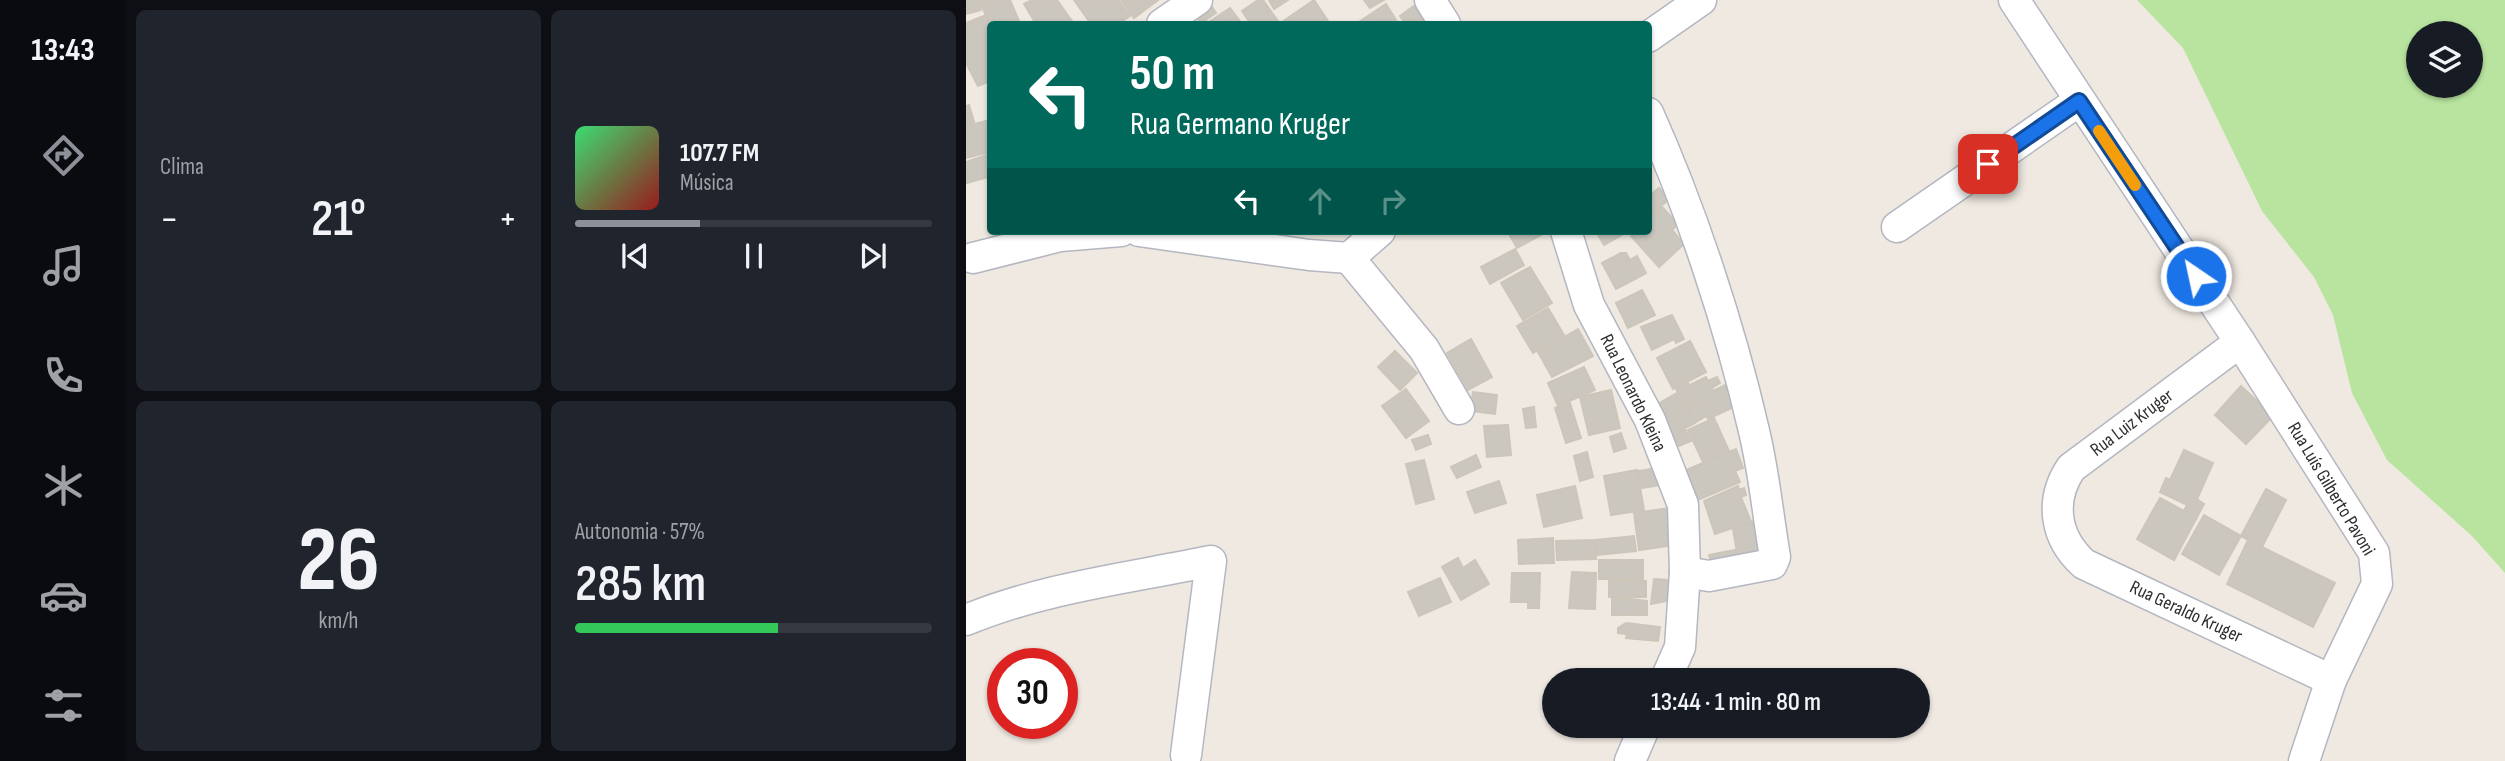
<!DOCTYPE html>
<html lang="pt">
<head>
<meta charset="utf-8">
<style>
	:root { --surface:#171b24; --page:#20242c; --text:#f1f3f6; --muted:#9ea1a6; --line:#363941; --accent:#8c9099 }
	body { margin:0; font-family:"Sofia Sans Condensed",sans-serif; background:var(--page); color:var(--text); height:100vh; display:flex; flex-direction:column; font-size:26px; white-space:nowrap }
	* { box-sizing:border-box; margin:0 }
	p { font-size:23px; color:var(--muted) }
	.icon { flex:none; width:38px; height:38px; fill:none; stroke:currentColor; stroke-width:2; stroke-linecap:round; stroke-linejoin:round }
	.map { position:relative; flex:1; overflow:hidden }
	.details { display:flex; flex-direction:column; gap:10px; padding:10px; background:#0d0f14; width:840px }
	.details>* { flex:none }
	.guide { position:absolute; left:21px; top:21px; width:665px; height:214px; border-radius:7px; box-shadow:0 2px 5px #0004; background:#00695c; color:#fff; overflow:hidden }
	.buttons { position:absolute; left:1440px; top:21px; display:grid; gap:14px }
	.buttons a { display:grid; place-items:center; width:77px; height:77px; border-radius:50%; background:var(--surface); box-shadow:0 2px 5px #0004; font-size:35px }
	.speed { position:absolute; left:21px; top:648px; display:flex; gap:14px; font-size:35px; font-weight:700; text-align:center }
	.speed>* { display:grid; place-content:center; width:91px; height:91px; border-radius:50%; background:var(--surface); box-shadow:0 2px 5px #0004; line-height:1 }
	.speed .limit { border:10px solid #d22; background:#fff; color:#111 }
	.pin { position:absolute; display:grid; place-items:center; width:60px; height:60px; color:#fff; margin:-30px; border-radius:14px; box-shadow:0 4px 10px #0006 }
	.me { position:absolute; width:77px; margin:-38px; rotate:326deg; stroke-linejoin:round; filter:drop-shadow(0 0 5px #0008) }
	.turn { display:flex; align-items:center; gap:24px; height:147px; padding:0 28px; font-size:32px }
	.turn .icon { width:91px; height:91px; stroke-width:2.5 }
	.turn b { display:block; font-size:49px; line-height:60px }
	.lanes { display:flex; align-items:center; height:66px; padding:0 28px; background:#0003; justify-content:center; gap:35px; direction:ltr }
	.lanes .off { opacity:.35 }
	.big { font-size:52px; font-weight:600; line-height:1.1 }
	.details .widget { flex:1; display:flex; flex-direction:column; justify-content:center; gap:10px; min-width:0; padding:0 24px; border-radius:10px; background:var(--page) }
	.details .dial { align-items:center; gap:0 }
	.dial b { font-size:91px; line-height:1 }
	.song { display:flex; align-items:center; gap:21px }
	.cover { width:84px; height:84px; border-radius:10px; background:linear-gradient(135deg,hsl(140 70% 55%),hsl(0 70% 35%)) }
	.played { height:7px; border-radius:4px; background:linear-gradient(90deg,var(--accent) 35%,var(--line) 35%) }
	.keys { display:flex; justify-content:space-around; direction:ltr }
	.heat { display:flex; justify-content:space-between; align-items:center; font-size:38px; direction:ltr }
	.charge { height:10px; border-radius:5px; background:linear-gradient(90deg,#34c759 57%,var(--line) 0) }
	.details .tiles { flex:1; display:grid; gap:10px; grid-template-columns:repeat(2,1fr) }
	.trip { position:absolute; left:576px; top:668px; width:388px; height:70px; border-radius:35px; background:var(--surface); box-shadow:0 2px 5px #0004; font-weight:600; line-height:70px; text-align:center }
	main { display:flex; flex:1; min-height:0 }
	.menu { display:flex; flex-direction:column; width:126px; justify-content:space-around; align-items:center; background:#090b0e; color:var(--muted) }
	.menu .icon { width:49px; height:49px }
	.menu .selected { color:var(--accent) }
	.menu b { font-size:32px; color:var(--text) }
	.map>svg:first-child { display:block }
</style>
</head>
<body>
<main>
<nav class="menu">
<b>13:43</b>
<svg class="icon selected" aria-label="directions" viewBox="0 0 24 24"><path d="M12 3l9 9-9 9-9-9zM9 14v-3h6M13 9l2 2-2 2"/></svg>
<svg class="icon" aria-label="music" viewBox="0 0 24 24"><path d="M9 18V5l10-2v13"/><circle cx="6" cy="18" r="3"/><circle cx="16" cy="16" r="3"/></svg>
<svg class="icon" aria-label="phone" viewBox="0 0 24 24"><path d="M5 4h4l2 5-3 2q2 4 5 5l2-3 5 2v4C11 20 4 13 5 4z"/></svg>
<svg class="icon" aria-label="climate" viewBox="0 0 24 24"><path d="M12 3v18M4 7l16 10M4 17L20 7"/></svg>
<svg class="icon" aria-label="car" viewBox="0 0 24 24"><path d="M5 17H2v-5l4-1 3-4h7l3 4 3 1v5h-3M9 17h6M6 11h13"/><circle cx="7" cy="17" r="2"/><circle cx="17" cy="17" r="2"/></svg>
<svg class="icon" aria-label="filters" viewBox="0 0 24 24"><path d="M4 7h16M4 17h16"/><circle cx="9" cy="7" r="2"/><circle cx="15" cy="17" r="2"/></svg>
</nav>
<section class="details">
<div class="tiles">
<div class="widget"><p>Clima</p>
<div class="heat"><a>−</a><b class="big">21°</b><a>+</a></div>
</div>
<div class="widget">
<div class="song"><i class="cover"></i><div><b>107.7 FM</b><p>Música</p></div></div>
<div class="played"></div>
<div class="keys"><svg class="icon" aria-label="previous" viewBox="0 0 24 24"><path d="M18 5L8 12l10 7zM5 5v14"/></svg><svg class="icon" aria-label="pause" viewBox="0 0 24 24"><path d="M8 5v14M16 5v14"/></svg><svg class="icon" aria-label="next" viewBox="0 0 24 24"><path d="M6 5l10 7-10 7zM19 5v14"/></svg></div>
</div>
<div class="widget dial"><b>26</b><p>km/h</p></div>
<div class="widget"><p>Autonomia · 57%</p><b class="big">285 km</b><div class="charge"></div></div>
</div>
</section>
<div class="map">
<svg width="1539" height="761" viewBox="0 0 1539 761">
	<rect width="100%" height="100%" fill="#efe9e1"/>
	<path fill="#b8e49f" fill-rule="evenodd" d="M1171 0H1539V573L1506 536 1421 460 1386 393 1367 315 1348 277 1296 211 1217 48ZM1452 33H1505V86H1452Z"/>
	<g fill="#cbc7bf" stroke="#cbc5ba" stroke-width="2">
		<path d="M0 0H13L15 10 0 14Z"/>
		<path d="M44 0 53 21 24 26 14 1Z"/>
		<path d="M66 0H91L108 24H70L58 4Z"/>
		<path d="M108 0H152L164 16 152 24H125Z"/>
		<path d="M155 0H192L168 18Z"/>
		<path d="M292 0H297L314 24H285L276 11Z"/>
		<path d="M303 0H322L308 9Z"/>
		<path d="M348 0 364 24H317L316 22Z"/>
		<path d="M398 0H418L404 8Z"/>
		<path d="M242 1 250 13 235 23 227 11Z"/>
		<path d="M420 4 430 20 423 24H390Z"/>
		<path d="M448 6 461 24H440L434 16Z"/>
		<path d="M264 8 276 24H240Z"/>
		<path d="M20 15 24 27V81L12 86 0 63V23Z"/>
		<path d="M3 105 8 122 0 125V106Z"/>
		<path d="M24 120V152L0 158V126Z"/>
		<path d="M24 154V185L22 177 1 183 0 162Z"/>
		<path d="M693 188 703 199 682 218V197Z"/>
		<path d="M696 207 712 224 706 230 718 244 693 267 665 236 670 231H682V219Z"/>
		<path d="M547 231H572L575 235 551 248 543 234Z"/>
		<path d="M630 231H663L638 245Z"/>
		<path d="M549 249 558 265 524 284 515 267Z"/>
		<path d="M655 253H660L664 260 659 263 669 279 650 289 636 263Z"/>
		<path d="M671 256 680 273 669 279 659 263Z"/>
		<path d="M564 267 586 303 557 320 535 283Z"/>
		<path d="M676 290 689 315 662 328 650 303Z"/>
		<path d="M582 308 598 335 567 353 551 326Z"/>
		<path d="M706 315 718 339 710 343 708 339 686 350 675 327Z"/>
		<path d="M612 329 627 356 586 377 572 352Z"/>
		<path d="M505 339 526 377 502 390 481 353Z"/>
		<path d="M724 341 740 372 707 389 691 358Z"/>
		<path d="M429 351 451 373 434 390 412 367Z"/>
		<path d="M618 367 629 390 592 406 582 383Z"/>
		<path d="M740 377 747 391 759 385 770 406 742 419 724 385Z"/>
		<path d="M751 377 754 383 746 388 742 381Z"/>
		<path d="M722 383 733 401 720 409 710 389Z"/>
		<path d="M1275 386 1307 416 1280 444 1249 415Z"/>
		<path d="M440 389 463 421 440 438 416 406Z"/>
		<path d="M645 390 654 428 623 435 614 397Z"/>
		<path d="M507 392 531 395 529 414 504 411Z"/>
		<path d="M711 393 729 423 705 435 688 406Z"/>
		<path d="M604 403 615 438 600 443 589 408Z"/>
		<path d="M733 403 740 416 728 423 721 409Z"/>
		<path d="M568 407 570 427 560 428 557 409Z"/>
		<path d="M748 418 763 451 737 462 722 430Z"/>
		<path d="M542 425 545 455 521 457 518 426Z"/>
		<path d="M719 429 725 441 713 446 707 434Z"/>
		<path d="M655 433 660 448 648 452 644 437Z"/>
		<path d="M462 435 465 444 450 450 446 440Z"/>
		<path d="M770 449 777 468 769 471 774 482 732 500 720 470Z"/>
		<path d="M1218 450 1247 463 1229 504 1223 501 1221 505 1194 492 1200 478 1204 480Z"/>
		<path d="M621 452 627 477 614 481 608 456Z"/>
		<path d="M510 455 515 467 491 478 485 467Z"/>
		<path d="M458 460 468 499 450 504 440 464Z"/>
		<path d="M692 468 695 485 675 488 672 471Z"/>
		<path d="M671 470 678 510 645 515 638 476Z"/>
		<path d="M533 481 540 503 509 513 501 492Z"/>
		<path d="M609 486 616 518 578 527 571 495Z"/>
		<path d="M772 486 773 490 778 488 780 495 775 497 785 522 749 534 738 501Z"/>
		<path d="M1300 489 1320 500 1296 547 1275 536Z"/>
		<path d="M1194 498 1218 511 1222 503 1229 506 1232 500 1238 504 1208 560 1171 539Z"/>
		<path d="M704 508 709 545 673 550 668 513Z"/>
		<path d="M1238 515 1275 536 1253 575 1216 554Z"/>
		<path d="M799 517 801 558 773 564 767 529Z"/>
		<path d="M668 536 670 551 631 555 630 540Z"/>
		<path d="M587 538 588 563 553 564 552 540Z"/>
		<path d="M630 540V559L591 560 590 541Z"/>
		<path d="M1282 540 1369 583 1347 627 1261 584Z"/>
		<path d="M769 550 772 564 747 569 743 555Z"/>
		<path d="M492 558 497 568 509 560 523 584 495 600 476 567Z"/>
		<rect x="633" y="560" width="44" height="19"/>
		<path d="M606 572 630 573 629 609 603 608Z"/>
		<path d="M546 573H574L573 608H562V602H545Z"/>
		<path d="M474 578 485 602 453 616 442 592Z"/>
		<path d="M688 579 702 580 701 601 685 604Z"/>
		<rect x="643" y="581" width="37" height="16"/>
		<path d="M646 597 681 601V615H646Z"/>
		<path d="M660 623 694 627 692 641 660 638 661 634 652 633V628Z"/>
	</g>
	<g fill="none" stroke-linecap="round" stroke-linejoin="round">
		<g stroke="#b4b7c1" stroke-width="33">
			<g id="street">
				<path d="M464 0 479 24"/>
				<path d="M1048 0 1274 342 1408 553 1411 584 1365 680 1338 761"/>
				<path d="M196 24 231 0"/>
				<path d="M682 37 735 0"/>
				<path d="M682 113C726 211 764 327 788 431 798 472 802 516 809 557L806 564 743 576 719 572"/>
				<path d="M931 227 1113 101"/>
				<path d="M173 231 343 255 383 258 414 231"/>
				<path d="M600 231 623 305 684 420 717 505 719 572 714 647 699 681"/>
				<path d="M7 258 94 236 155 231"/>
				<path d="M383 258 458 349 493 409"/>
				<path d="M1274 342 1105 468C1083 501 1089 538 1118 564L1365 680"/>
				<path d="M0 620C77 588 163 578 245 561L220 755"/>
				<path d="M664 761 679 726"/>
			</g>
		</g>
		<use href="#street" stroke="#fff" stroke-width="30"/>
	</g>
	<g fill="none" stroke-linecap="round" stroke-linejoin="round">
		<g stroke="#114b97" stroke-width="18">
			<path id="route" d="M1022 164 1113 101 1230 276"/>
		</g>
		<use href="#route" stroke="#1a73e8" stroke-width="12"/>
		<path stroke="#f59e0b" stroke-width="12" d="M1133 131 1169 185"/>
	</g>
	<g text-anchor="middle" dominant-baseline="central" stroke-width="5" stroke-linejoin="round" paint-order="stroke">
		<g font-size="19" fill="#2e2e2e" stroke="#fff">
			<text transform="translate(667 393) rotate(64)">Rua Leonardo Kleina</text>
			<text transform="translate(1166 423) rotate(-37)">Rua Luiz Kruger</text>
			<text transform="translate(1365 489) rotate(59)">Rua Luís Gilberto Pavoni</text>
			<text transform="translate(1220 612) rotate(25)">Rua Geraldo Kruger</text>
		</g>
	</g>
</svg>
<div class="buttons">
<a><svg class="icon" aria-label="layers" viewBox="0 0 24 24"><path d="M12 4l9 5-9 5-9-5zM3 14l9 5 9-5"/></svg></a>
</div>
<div class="speed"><div class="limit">30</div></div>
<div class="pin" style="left:1022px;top:164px;background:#d93025"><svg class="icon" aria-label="arrive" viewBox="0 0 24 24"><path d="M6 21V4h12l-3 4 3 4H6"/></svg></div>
<svg class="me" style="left:1230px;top:276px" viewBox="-20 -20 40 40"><circle r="17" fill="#1a73e8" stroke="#fff" stroke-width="3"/><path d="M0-11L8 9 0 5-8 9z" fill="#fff"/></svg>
<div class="trip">13:44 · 1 min · 80 m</div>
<div class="guide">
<div class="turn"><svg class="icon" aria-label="left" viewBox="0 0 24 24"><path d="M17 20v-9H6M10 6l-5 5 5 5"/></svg><div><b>50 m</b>Rua Germano Kruger</div></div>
<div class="lanes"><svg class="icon" aria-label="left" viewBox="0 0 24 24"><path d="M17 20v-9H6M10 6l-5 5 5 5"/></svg><svg class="icon off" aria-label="ahead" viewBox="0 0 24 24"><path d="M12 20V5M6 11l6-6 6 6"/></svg><svg class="icon off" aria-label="right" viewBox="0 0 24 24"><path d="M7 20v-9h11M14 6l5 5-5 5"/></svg></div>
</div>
</div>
</main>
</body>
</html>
